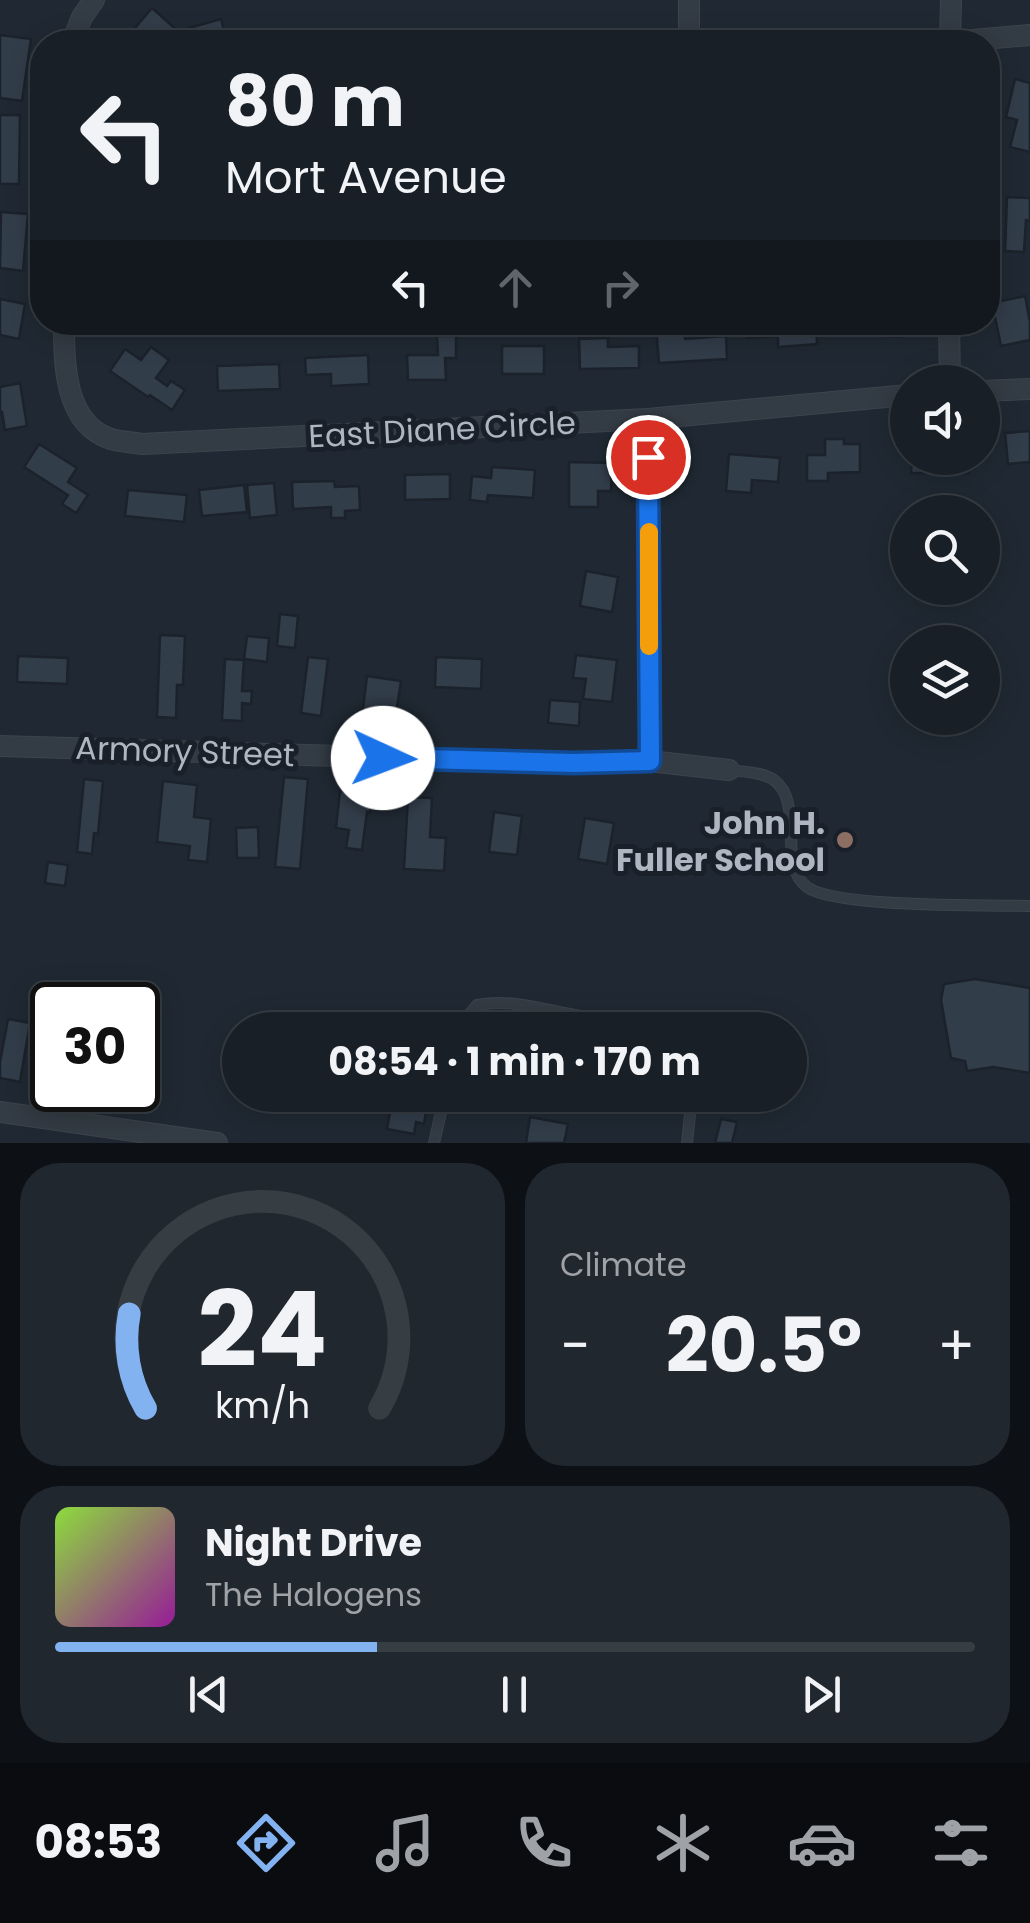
<!DOCTYPE html>
<html lang="en">
<head>
<meta charset="utf-8">
<style>
	:root { --surface:#181f26; --page:#21272e; --text:#f1f3f6; --muted:#9fa2a7; --line:#363d43; --accent:#83b2f0 }
	body { margin:0; font-family:Poppins,sans-serif; background:var(--page); color:var(--text); height:100vh; display:flex; flex-direction:column; font-size:38px; white-space:nowrap }
	* { box-sizing:border-box; margin:0 }
	p { font-size:32px; color:var(--muted) }
	.icon { flex:none; width:55px; height:55px; fill:none; stroke:currentColor; stroke-width:2; stroke-linecap:round; stroke-linejoin:round }
	.map { position:relative; height:1143px; overflow:hidden }
	.drawer { display:flex; flex-direction:column; gap:20px; padding:20px; background:#0d1115; flex:1 }
	.drawer>* { flex:none }
	.top-card { position:absolute; left:30px; top:30px; width:970px; height:305px; border-radius:40px; box-shadow:0 5px 25px #0003,0 0 0 2px var(--line); background:#181f26; color:var(--text); overflow:hidden }
	.buttons { position:absolute; left:890px; top:365px; display:grid; gap:20px }
	.buttons a { display:grid; place-items:center; width:110px; height:110px; border-radius:50%; background:var(--surface); box-shadow:0 5px 25px #0003,0 0 0 2px var(--line); font-size:50px }
	.speed { position:absolute; left:30px; top:982px; display:flex; gap:20px; font-size:50px; font-weight:700; text-align:center }
	.speed>* { display:grid; place-content:center; width:130px; height:130px; border-radius:50%; background:var(--surface); box-shadow:0 5px 25px #0003,0 0 0 2px var(--line); line-height:1 }
	.speed .limit { border:5px solid #111; border-radius:15px; background:#fff; color:#111 }
	.pin { position:absolute; display:grid; place-items:center; width:85px; height:85px; color:#fff; margin:-42px; border:5px solid #fff; border-radius:50%; box-shadow:0 2px 10px #0007 }
	.me { position:absolute; width:110px; margin:-55px; rotate:92deg; stroke-linejoin:round; filter:drop-shadow(0 0 8px #0008) }
	.turn { display:flex; align-items:center; gap:35px; height:210px; padding:0 30px; font-size:45px }
	.turn .icon { width:130px; height:130px; stroke-width:2.5 }
	.turn b { display:block; font-size:70px; line-height:85px }
	.lanes { display:flex; align-items:center; height:95px; padding:0 30px; background:#0003; justify-content:center; gap:50px; direction:ltr }
	.lanes .off { opacity:.35 }
	.big { font-size:75px; font-weight:700; line-height:1.1 }
	.drawer .card { flex:1; display:flex; flex-direction:column; justify-content:center; gap:15px; min-width:0; padding:0 35px; border-radius:40px; background:var(--page) }
	.drawer .dial { align-items:center; gap:0 }
	.dial svg { height:260px; overflow:visible; fill:none; stroke:var(--line); stroke-width:7; stroke-linecap:round; text-anchor:middle }
	.dial text { fill:var(--text); stroke:none }
	.song { display:flex; align-items:center; gap:30px }
	.cover { width:120px; height:120px; border-radius:15px; background:linear-gradient(135deg,hsl(90 70% 55%),hsl(300 70% 35%)) }
	.played { height:10px; border-radius:5px; background:linear-gradient(90deg,var(--accent) 35%,var(--line) 35%) }
	.keys { display:flex; justify-content:space-around; direction:ltr }
	.heat { display:flex; justify-content:space-between; align-items:center; font-size:55px; direction:ltr }
	.drawer .tiles { flex:1; display:grid; gap:20px; grid-template-columns:1fr 1fr }
	.card:last-child { grid-column:span 2 }
	.trip { position:absolute; left:222px; top:1012px; width:585px; height:100px; border-radius:50px; background:var(--surface); box-shadow:0 5px 25px #0003,0 0 0 2px var(--line); font-weight:700; line-height:100px; text-align:center }
	.dock { display:flex; height:160px; justify-content:space-around; align-items:center; background:#0a0c0f; color:var(--muted) }
	.dock .icon { width:70px; height:70px }
	.dock .current { color:var(--accent) }
	.dock b { font-size:45px; color:var(--text) }
	.map>svg:first-child { display:block }
</style>
</head>
<body>
<div class="map">
<svg width="1030" height="1143" viewBox="0 0 1030 1143">
	<rect width="100%" height="100%" fill="#202933"/>
	<g fill="#323d4a" stroke="#1b222b" stroke-width="2.5">
		<path d="M152 8 178 31 221 19 227 42H131L129 35Z"/>
		<path d="M0 35 31 39 22 101 0 98Z"/>
		<path d="M1015 79 1030 83V152L1010 147 1017 120 1006 117Z"/>
		<path d="M0 115H20L19 184H0Z"/>
		<path d="M1007 197 1030 198V221L1026 220 1024 252 1005 251Z"/>
		<path d="M1 212 28 214 23 271 0 268Z"/>
		<path d="M1025 296 1030 322V340L1001 346 992 303Z"/>
		<path d="M0 299 25 304 19 339 0 335Z"/>
		<path d="M745 322H816L817 344 778 347V336L747 338Z"/>
		<path d="M873 322H903L902 337 872 335Z"/>
		<path d="M684 326 685 339 726 336 727 359 659 363 656 327Z"/>
		<path d="M437 336H456V358H445L446 380H408L407 355H438Z"/>
		<path d="M608 338V347L639 346V368L580 369 579 339Z"/>
		<rect x="502" y="346" width="42" height="28"/>
		<path d="M151 347 169 360 156 378 167 386 171 381 185 390 172 410 150 395 148 397 110 371 125 349 141 360Z"/>
		<path d="M368 355 369 384 331 386V374L306 375 305 358Z"/>
		<path d="M279 364 280 389 218 391 217 366Z"/>
		<path d="M20 383 27 426 5 430 2 412 0 413V387Z"/>
		<path d="M1030 431V462L1008 464 1005 433Z"/>
		<path d="M825 439H844V444H860V472L828 473V481H807V455H825Z"/>
		<path d="M39 444 77 468 68 482 88 495 76 513 62 504 68 495 24 467Z"/>
		<path d="M729 454 780 458 778 482 752 480 751 493 726 491Z"/>
		<path d="M912 458H970L969 473H911Z"/>
		<path d="M569 462 612 463 611 491H598V507H569Z"/>
		<path d="M492 467 535 470 533 498 488 495 487 502 470 500 472 476 491 478Z"/>
		<path d="M450 474V499L405 500V475Z"/>
		<path d="M334 481 335 487 359 486 360 510 345 511V518H331V507L293 509 292 482Z"/>
		<path d="M274 483 277 515 250 518 247 485Z"/>
		<path d="M244 485 247 512 202 516 199 490Z"/>
		<path d="M128 490 187 495 184 522 125 516Z"/>
		<path d="M586 571 618 577 612 612 580 606Z"/>
		<path d="M280 614 298 616 295 648 277 646Z"/>
		<path d="M160 635 185 636 183 685H177L176 718 157 717Z"/>
		<path d="M247 636 269 638 267 662 244 659Z"/>
		<path d="M576 655 617 660 612 702 583 699 586 679 573 678Z"/>
		<path d="M18 656 68 658 67 684 17 682Z"/>
		<path d="M308 657 328 659 321 716 301 713Z"/>
		<path d="M436 657 482 659 481 689 435 687Z"/>
		<path d="M225 659 244 660 242 691H252L251 704 242 703V721L222 720Z"/>
		<path d="M367 676 401 681 395 721 362 716Z"/>
		<path d="M550 700 580 702 579 726 548 723Z"/>
		<path d="M284 777 308 779 300 869 275 867Z"/>
		<path d="M84 779 103 781 98 834 94 833 92 854 77 852Z"/>
		<path d="M163 781 197 785 194 817 211 819 207 862 188 860 190 846 157 842Z"/>
		<path d="M340 791 373 794 370 813 367 812 362 850 346 848 349 830 336 828Z"/>
		<path d="M408 797 432 798 430 837 446 838 444 871 404 869Z"/>
		<path d="M494 812 522 816 517 855 489 852Z"/>
		<path d="M585 818 614 823 607 864 578 859Z"/>
		<path d="M258 827 259 858H237L236 828Z"/>
		<path d="M48 862 68 865 65 886 45 883Z"/>
		<path d="M975 979 1030 988V1073L993 1067 967 1071 965 1061 951 1058 941 1000 944 984Z"/>
		<path d="M8 1019 30 1023 20 1082 0 1078V1062Z"/>
		<path d="M250 1095H295L292 1112 248 1104Z"/>
		<path d="M393 1095H420L417 1111 426 1112 424 1124 416 1122 414 1134 387 1129Z"/>
		<path d="M561 1095H590L587 1109 559 1104Z"/>
		<path d="M530 1117 568 1124 564 1143H526Z"/>
		<path d="M721 1119 737 1122 732 1143H715Z"/>
	</g>
	<g fill="none" stroke-linecap="round" stroke-linejoin="round">
		<g stroke="#3d444e" stroke-width="12">
			<g id="service">
				<path d="M729 770C743 772 762 772 774 780 805 803 777 865 807 887 835 908 989 905 1030 906"/>
				<path d="M461 1030 463 1022 477 1005C510 999 538 1008 570 1014 595 1019 622 1022 648 1027L652 1030"/>
				<path d="M434 1143 445 1095"/>
				<path d="M687 1143 692 1095"/>
			</g>
		</g>
		<g stroke="#3d444e" stroke-width="22">
			<g id="minor">
				<path d="M72 42 82 17 94 0"/>
				<path d="M689 42V0"/>
				<path d="M950 42 1030 35"/>
				<path d="M950 42 951 0"/>
				<path d="M64 322C64 363 64 424 111 439 121 442 132 442 142 444L648 419 908 395"/>
				<path d="M949 322 950 382"/>
				<path d="M982 391 1030 389"/>
				<path d="M648 419 649 761"/>
				<path d="M0 746 574 763 649 761 729 770"/>
				<path d="M0 1112 217 1143"/>
			</g>
		</g>
		<use href="#service" stroke="#333b44" stroke-width="10"/>
		<use href="#minor" stroke="#333b44" stroke-width="20"/>
	</g>
	<g fill="none" stroke-linecap="round" stroke-linejoin="round">
		<g stroke="#114b97" stroke-width="25">
			<path id="route" d="M383 758 574 763 650 761 648 457"/>
		</g>
		<use href="#route" stroke="#1a73e8" stroke-width="18"/>
		<path stroke="#f59e0b" stroke-width="18" d="M649 532V646"/>
	</g>
	<circle fill="#8d6e63" stroke="#192029" stroke-width="4" cx="845" cy="840" r="10"/>
	<g text-anchor="middle" dominant-baseline="central" stroke-width="10" stroke-linejoin="round" paint-order="stroke">
		<g font-size="32" fill="#adb6c1" stroke="#192029">
			<text transform="translate(442 429) rotate(-3)">East Diane Circle</text>
			<text transform="translate(185 751) rotate(2)">Armory Street</text>
		</g>
		<g font-size="32" font-weight="bold" fill="#adb6c1" stroke="#192029" text-anchor="end">
			<text x="825" y="822">John H.<tspan x="825" dy="37">Fuller School</tspan></text>
		</g>
	</g>
</svg>
<div class="buttons">
<a><svg class="icon" aria-label="sound" viewBox="0 0 24 24"><path d="M4 9h4l5-4v14l-5-4H4zM17 9q2 3 0 6"/></svg></a>
<a><svg class="icon" aria-label="search" viewBox="0 0 24 24"><circle cx="10" cy="10" r="6"/><path d="M15 15l6 6"/></svg></a>
<a><svg class="icon" aria-label="layers" viewBox="0 0 24 24"><path d="M12 4l9 5-9 5-9-5zM3 14l9 5 9-5"/></svg></a>
</div>
<div class="speed"><div class="limit">30</div></div>
<div class="pin" style="left:648px;top:457px;background:#d93025"><svg class="icon" aria-label="arrive" viewBox="0 0 24 24"><path d="M6 21V4h12l-3 4 3 4H6"/></svg></div>
<svg class="me" style="left:383px;top:758px" viewBox="-20 -20 40 40"><circle r="19" fill="#fff"/><path d="M0-13L10 11 0 6-10 11z" fill="#1a73e8"/></svg>
<div class="trip">08:54 · 1 min · 170 m</div>
<div class="top-card">
<div class="turn"><svg class="icon" aria-label="left" viewBox="0 0 24 24"><path d="M17 20v-9H6M10 6l-5 5 5 5"/></svg><div><b>80 m</b>Mort Avenue</div></div>
<div class="lanes"><svg class="icon" aria-label="left" viewBox="0 0 24 24"><path d="M17 20v-9H6M10 6l-5 5 5 5"/></svg><svg class="icon off" aria-label="ahead" viewBox="0 0 24 24"><path d="M12 20V5M6 11l6-6 6 6"/></svg><svg class="icon off" aria-label="right" viewBox="0 0 24 24"><path d="M7 20v-9h11M14 6l5 5-5 5"/></svg></div>
</div>
</div>
<section class="drawer">
<div class="tiles">
<div class="card dial"><svg viewBox="0 0 100 80">
<path d="M14 69A42 42 0 1 1 86 69"/>
<path d="M14 69A42 42 0 0 1 9 40" stroke="#83b2f0"/>
<text x="50" y="56" font-size="32" font-weight="700">24</text>
<text x="50" y="72" font-size="11">km/h</text>
</svg></div>
<div class="card"><p>Climate</p>
<div class="heat"><a>−</a><b class="big">20.5°</b><a>+</a></div>
</div>
<div class="card">
<div class="song"><i class="cover"></i><div><b>Night Drive</b><p>The Halogens</p></div></div>
<div class="played"></div>
<div class="keys"><svg class="icon" aria-label="previous" viewBox="0 0 24 24"><path d="M18 5L8 12l10 7zM5 5v14"/></svg><svg class="icon" aria-label="pause" viewBox="0 0 24 24"><path d="M8 5v14M16 5v14"/></svg><svg class="icon" aria-label="next" viewBox="0 0 24 24"><path d="M6 5l10 7-10 7zM19 5v14"/></svg></div>
</div>
</div>
</section>
<nav class="dock">
<b>08:53</b>
<svg class="icon current" aria-label="directions" viewBox="0 0 24 24"><path d="M12 3l9 9-9 9-9-9zM9 14v-3h6M13 9l2 2-2 2"/></svg>
<svg class="icon" aria-label="music" viewBox="0 0 24 24"><path d="M9 18V5l10-2v13"/><circle cx="6" cy="18" r="3"/><circle cx="16" cy="16" r="3"/></svg>
<svg class="icon" aria-label="phone" viewBox="0 0 24 24"><path d="M5 4h4l2 5-3 2q2 4 5 5l2-3 5 2v4C11 20 4 13 5 4z"/></svg>
<svg class="icon" aria-label="climate" viewBox="0 0 24 24"><path d="M12 3v18M4 7l16 10M4 17L20 7"/></svg>
<svg class="icon" aria-label="car" viewBox="0 0 24 24"><path d="M5 17H2v-5l4-1 3-4h7l3 4 3 1v5h-3M9 17h6M6 11h13"/><circle cx="7" cy="17" r="2"/><circle cx="17" cy="17" r="2"/></svg>
<svg class="icon" aria-label="filters" viewBox="0 0 24 24"><path d="M4 7h16M4 17h16"/><circle cx="9" cy="7" r="2"/><circle cx="15" cy="17" r="2"/></svg>
</nav>
</body>
</html>
